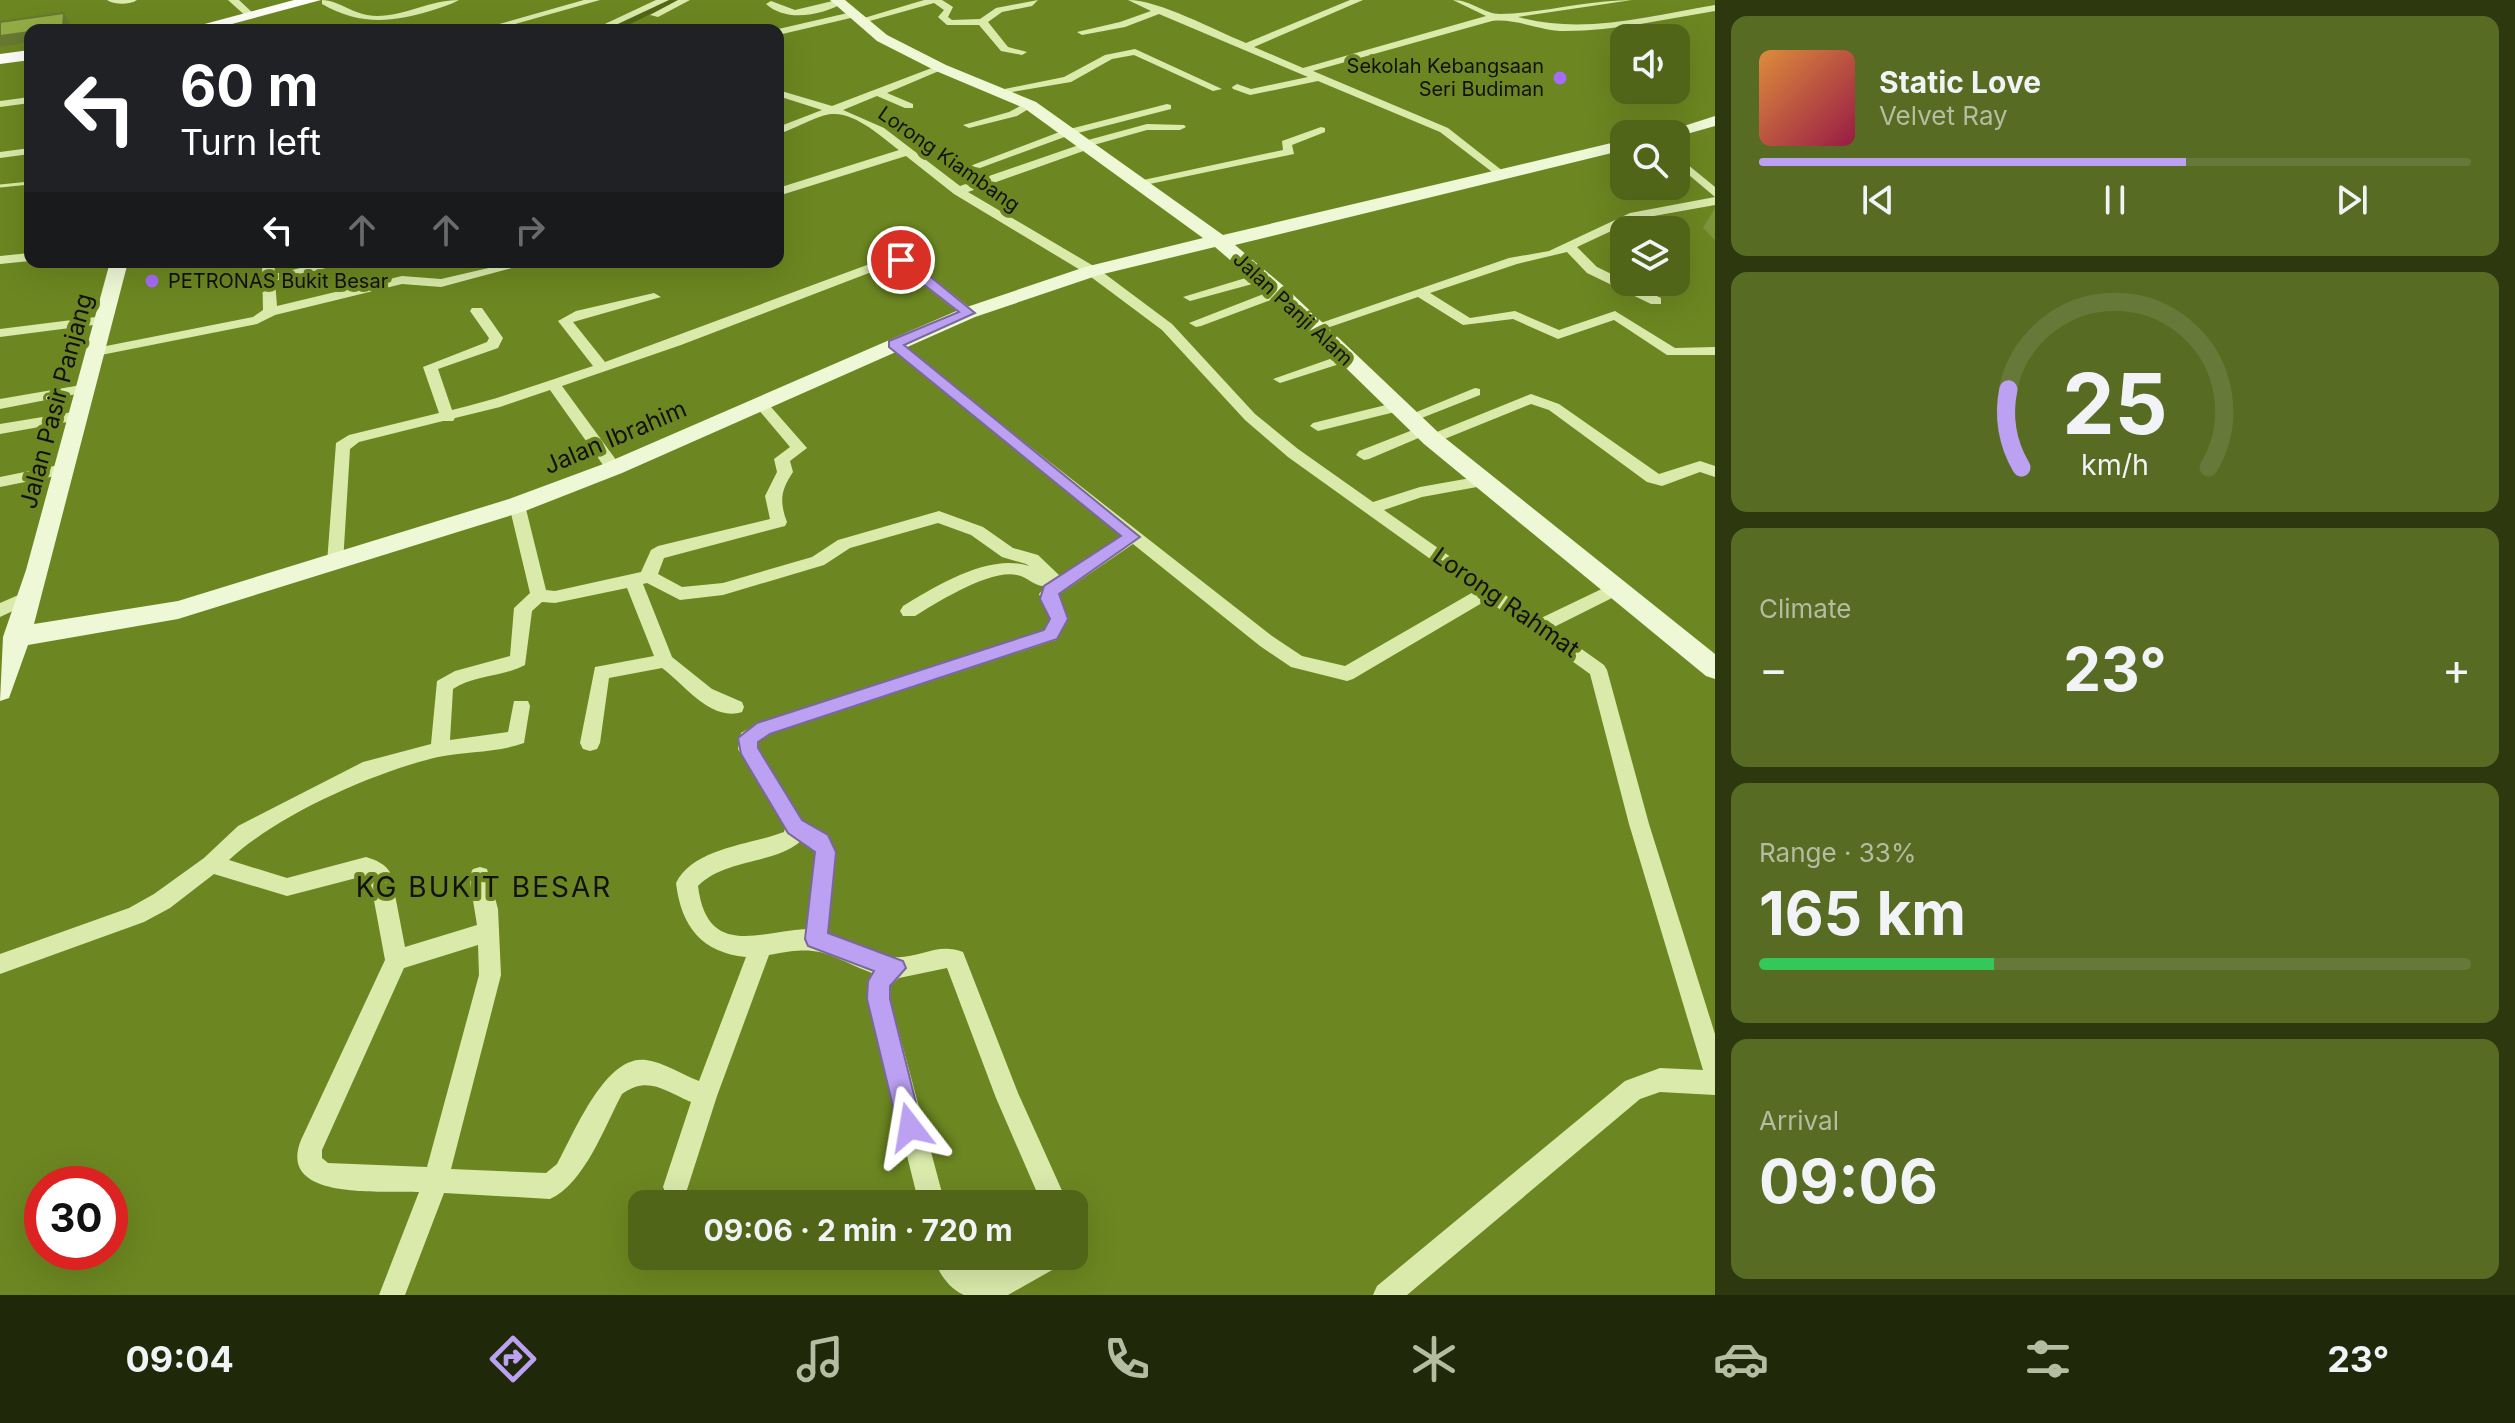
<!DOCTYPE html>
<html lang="en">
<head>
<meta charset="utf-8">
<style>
	:root { --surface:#516519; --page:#576b22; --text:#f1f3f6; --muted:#b4bda2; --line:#677938; --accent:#bca0f2 }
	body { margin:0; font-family:Inter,sans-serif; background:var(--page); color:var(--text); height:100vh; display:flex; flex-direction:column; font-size:30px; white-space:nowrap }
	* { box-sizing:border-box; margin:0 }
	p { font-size:26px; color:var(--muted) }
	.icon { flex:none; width:44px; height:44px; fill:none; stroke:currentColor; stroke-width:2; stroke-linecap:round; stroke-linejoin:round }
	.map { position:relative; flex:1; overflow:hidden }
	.details { display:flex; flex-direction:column; gap:16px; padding:16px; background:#2d380e; width:800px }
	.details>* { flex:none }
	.guide { position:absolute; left:24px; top:24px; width:760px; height:244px; border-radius:16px; box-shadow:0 8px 32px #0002; background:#202124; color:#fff; overflow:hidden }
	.buttons { position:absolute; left:1610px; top:24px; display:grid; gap:16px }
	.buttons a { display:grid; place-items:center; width:80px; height:80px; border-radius:16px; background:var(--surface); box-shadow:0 8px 32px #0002; font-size:40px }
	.speed { position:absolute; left:24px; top:1166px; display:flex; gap:16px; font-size:40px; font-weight:700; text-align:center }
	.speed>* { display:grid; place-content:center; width:104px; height:104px; border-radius:50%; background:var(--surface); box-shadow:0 8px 32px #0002; line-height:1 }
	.speed .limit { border:12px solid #d22; background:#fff; color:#111 }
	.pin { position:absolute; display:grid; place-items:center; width:68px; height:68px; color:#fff; margin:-34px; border:4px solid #fff; border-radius:50%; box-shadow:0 2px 8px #0007 }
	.me { position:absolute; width:88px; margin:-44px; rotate:346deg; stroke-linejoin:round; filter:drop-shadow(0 0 6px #0008) }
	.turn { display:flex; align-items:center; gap:28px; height:168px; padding:0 24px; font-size:36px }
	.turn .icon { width:104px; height:104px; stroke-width:2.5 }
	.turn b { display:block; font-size:56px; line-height:68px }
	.lanes { display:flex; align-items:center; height:76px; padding:0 24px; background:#0003; justify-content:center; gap:40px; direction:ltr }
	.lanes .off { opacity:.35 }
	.big { font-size:60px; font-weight:700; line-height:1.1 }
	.details .tile { flex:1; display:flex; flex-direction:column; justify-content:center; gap:12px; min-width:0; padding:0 28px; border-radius:16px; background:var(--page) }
	.details .dial { align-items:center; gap:0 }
	.dial svg { height:208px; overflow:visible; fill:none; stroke:var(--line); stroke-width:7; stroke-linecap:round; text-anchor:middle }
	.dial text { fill:var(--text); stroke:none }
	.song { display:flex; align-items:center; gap:24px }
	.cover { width:96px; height:96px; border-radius:12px; background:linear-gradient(135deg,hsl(30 70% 55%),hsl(340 70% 35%)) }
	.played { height:8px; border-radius:4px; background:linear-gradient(90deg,var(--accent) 60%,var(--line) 60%) }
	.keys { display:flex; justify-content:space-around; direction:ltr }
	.heat { display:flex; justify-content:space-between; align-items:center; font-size:44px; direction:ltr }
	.charge { height:12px; border-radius:6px; background:linear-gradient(90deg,#34c759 33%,var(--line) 0) }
	.trip { position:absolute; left:628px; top:1190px; width:460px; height:80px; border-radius:16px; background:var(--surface); box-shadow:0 8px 32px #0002; font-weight:700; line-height:80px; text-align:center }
	.tabs { display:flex; height:128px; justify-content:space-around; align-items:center; background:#20280a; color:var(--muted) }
	.tabs .icon { width:56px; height:56px }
	.tabs .selected { color:var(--accent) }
	.tabs b { font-size:36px; color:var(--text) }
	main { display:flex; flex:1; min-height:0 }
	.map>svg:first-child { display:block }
</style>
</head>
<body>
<main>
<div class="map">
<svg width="1715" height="1295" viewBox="0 0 1715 1295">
	<rect width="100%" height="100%" fill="#6c8721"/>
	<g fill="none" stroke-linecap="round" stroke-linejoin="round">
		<path stroke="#d9eb9f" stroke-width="3" d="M0 186 30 183"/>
		<path fill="#516616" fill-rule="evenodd" d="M660 0H679L618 30H598Z"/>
		<g fill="#daeaab" fill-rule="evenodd">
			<path d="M107 0H137C130 5 114 5 107 0Z"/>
			<path d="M228 0H239L257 17 249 19Z"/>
			<path d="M322 0C339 0 354 16 377 16 405 16 430 0 459 0 450 5 439 8 430 11 390 23 359 25 322 4Z"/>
			<path d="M584 0H600L494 30H478Z"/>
			<path d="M656 0H669L605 30H592Z"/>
			<path d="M678 0H690L658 17 650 15Z"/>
			<path d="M837 0 845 2C823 15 787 23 766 4L771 1 795 10Z"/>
			<path d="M924 0H942L953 7 948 17 952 20 980 19 996 8 1038 0 1032 6 1002 12 988 22 1008 47 1027 52 1022 55 1001 51 979 25H947L938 17 944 10 934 3 859 24 854 21Z"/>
			<path d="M1128 0C1159 0 1214 30 1246 43L1350 0H1363L1254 47 1303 68 1486 16 1453 0C1471 0 1484 14 1500 14 1544 13 1588 0 1632 0L1518 17C1583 35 1650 16 1715 5V11C1665 19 1616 31 1565 31 1540 31 1516 18 1492 21L1313 71 1448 128 1504 172V176L1500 178 1440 132 1318 81 1250 95 1233 89 1232 87 1237 84 1251 89 1308 77 1159 14 1125 27 1082 35 1077 32 1120 22 1151 11Z"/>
			<path d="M852 12 857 15 855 17 778 35V30H774Z"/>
			<path d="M1135 49 1222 89 1213 91 1134 55 1112 59 1071 82 1000 94 995 91 1064 77 1105 55Z"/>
			<path d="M937 66 946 68 887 93 913 104V108H905L877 96 843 110 884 128 960 186 1076 146 1077 143 1147 124 1184 125 1186 127 1180 130H1147L1090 146 1089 149 968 192 1097 268 1172 324 1255 414 1298 449 1373 502 1420 487 1482 476 1488 477 1490 481 1488 485 1422 497 1384 510 1489 584 1496 586 1498 590 1539 619 1610 585H1622L1625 589 1622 593 1552 628 1604 665 1607 670 1649 824 1715 1034V1095L1660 1092 1640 1099 1407 1295H1373L1377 1286 1625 1081 1660 1068 1703 1070 1629 824 1590 674 1487 600 1353 679 1347 681 1291 667 1260 646 1133 544 1057 596 1068 619 1056 640 771 734 758 742V748L802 821 827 835 836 852 828 933C849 941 871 956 894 957 919 959 937 942 963 952L1018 1093 1068 1204H1042L996 1098 947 968 899 978 890 986V999L945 1204H919L868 999V981L872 973C824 954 823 944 769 955L717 1096 685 1196 676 1200 667 1196 663 1187 691 1102C665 1091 648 1075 622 1094 605 1126 584 1184 550 1199L444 1193 405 1295H379L419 1192C384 1190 276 1202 301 1140L385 960 370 879 364 876 287 896 214 874 170 908 144 922 0 974V954L129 908 154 894 204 858 238 826 363 762 431 744 437 681 455 671 510 656 514 608 530 593 509 505 511 501H523L525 505 546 590 555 591 641 572 651 550 658 546 770 519 765 496 777 472 774 459 790 447 752 402 759 397 764 399 807 448 790 461 793 472C781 490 779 501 787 522L785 526 664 558 658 574 682 587 723 583 812 557 838 540 939 511 983 527 1013 548 1038 555 1060 576 1123 535 889 347V341L894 340 1272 636 1302 656 1345 666 1475 591 1288 457 1245 420 1162 330 1087 274 954 194 906 156 778 196V188L899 150C882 137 855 112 832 114 817 115 793 130 778 134V127L822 110 778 96V90L832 106ZM938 523 971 535 1002 557 1026 564 1029 566C989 553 936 586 903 606L900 611 903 616H915C938 602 990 569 1017 575 1028 577 1034 587 1046 586L1039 594 1050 619 1044 630 757 724 741 733 738 749 785 828 784 832 775 835C744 845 692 850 676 883 681 926 702 953 746 957L699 1081C683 1075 663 1062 646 1060 605 1054 574 1134 557 1164L546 1173 451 1169 501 975 498 909 487 869 480 867 473 869 469 876 477 925 405 947 391 874C386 864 376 860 366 857L287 878 229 860C277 815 374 772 438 757 466 751 497 753 524 743L530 706 528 701H514L508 732 450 740 453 689C474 675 503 677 525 665L532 611 542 602 555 603 627 588 654 656 595 667 580 743 583 749 590 751 597 749 600 743 609 678 662 668C684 684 711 722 742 712L744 707 742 702 712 689 672 657 643 584 647 583 680 600 723 595 824 565 850 548ZM801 841 813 847 816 853 806 929C758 932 707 958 698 886 726 858 773 865 801 841ZM478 945 479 975 427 1167 328 1163 322 1158V1150L404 968Z"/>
			<path d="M30 97V103L0 107V101Z"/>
			<path d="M1026 103 1035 105 1017 116 969 128 963 125 1009 112Z"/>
			<path d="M1167 104 1171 105V109L1070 135 980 168 970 166 1062 131Z"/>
			<path d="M1321 127 1325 128V132L1292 145 1294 154 1140 186 1134 182 1283 150 1282 141Z"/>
			<path d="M30 148V154L0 158V152Z"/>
			<path d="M1676 155 1715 187V197L1676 164Z"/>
			<path d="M1715 197V205L1637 219 1577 247 1597 267 1661 298V304H1651L1587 273 1567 252 1517 264 1430 293 1470 318 1515 311 1559 330 1615 311 1675 348 1715 347V355H1667L1614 320 1558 339 1513 319 1463 325 1418 297 1321 330H1311L1309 327 1509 258 1549 251 1630 213Z"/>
			<path d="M30 253V261L0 264V256Z"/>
			<path d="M894 255 906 257 973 310V316H963L895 263 681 345 562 386 622 468 614 473 608 472 550 390 500 407 455 418 453 421H443L359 442 350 449 343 563 335 569 327 563 336 443 349 435 439 413 423 367 487 342 489 338 470 311 472 308H482L503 338 498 348 438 369 452 410C502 398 547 381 593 366L558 321 576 311 654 293 661 297 573 322 605 362Z"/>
			<path d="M262 262H274L275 274 326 262H349L275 281 277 306 402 276 441 279 506 264 512 268 441 287 402 284 275 315 257 324 96 356 89 352 96 348 253 317 263 310Z"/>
			<path d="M1262 273 1269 277 1267 280 1190 301 1183 297Z"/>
			<path d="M1279 288 1284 289V295L1201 326 1196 327 1189 323Z"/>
			<path d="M104 316 109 317V323L0 337V329Z"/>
			<path d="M1347 353 1352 354V360L1280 383 1273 379Z"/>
			<path d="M87 384 92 385V391L0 409V399Z"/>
			<path d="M1475 388 1480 389V395L1414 421H1404L1402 418Z"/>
			<path d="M1531 394 1559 404 1659 474 1700 461 1715 466V477L1700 472 1662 486 1647 482 1549 410 1531 404 1437 442H1427L1424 439 1427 436Z"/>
			<path d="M1398 402 1403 404V410L1318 431 1310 426 1313 423Z"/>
			<path d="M79 411 86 416 84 419 0 434V424Z"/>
			<path d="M1423 426 1431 431 1428 434 1369 459 1364 460 1356 455 1359 451Z"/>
			<path d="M64 464 70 465 72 469 70 473 0 487V477Z"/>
			<path d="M30 590 39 596 36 600 0 617V603Z"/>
			<path d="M933 1256H959L973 1270 1001 1269 1025 1256H1065L1061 1265 1008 1295H964C948 1288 938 1272 933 1256Z"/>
		</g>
		<g fill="#eff8d6" fill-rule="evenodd">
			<path d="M830 0H845L887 35 946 65 1036 102 1223 235 1624 140V150L1235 245 1286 288 1440 434 1715 654V679L1706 676 1424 444 1272 296 1215 247 1099 275 975 317 622 473 525 511 178 619 28 645 9 698 0 701 3 637 26 570 110 262H128L34 624 178 601 509 499 606 463 961 309 1085 267 1203 238 1024 108 936 71 877 41Z"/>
			<path d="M1715 116V126L1676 137 1659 134Z"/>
		</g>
		<g fill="#fcfef7" fill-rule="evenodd">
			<path d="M294 0H321L210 30H182Z"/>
			<path d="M30 50V60L0 64V54Z"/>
		</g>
	</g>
	<path fill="#7e953c" d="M1715 208V240L1703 228Z"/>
	<g fill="#677931">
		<path d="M64 13 69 23V30H41Z"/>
		<path d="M30 32V42L0 47V36Z"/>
	</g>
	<path fill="#93ad46" stroke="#677931" stroke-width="2" d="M64 13 63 27 41 30H30V32L0 36V22Z"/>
	<path fill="#bca0f2" stroke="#7a689d" stroke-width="2" d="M896 257H906L975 313 904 345 1140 537 1059 594 1068 619 1057 639 770 734 758 742V748L802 820 828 835 836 852 828 933 903 961 906 968 890 986V999L922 1127 919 1136 910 1139 901 1136 898 1127 867 999 868 981 874 971 808 946 805 939 815 852 788 833 741 754 738 738 757 723 1044 630 1050 619 1040 599 1044 586 1121 536 889 347V341L959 312 896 263Z"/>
	<g fill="#a56cf7" stroke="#6c8721" stroke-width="3">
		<circle cx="1560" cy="78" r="8"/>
		<circle cx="152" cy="281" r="8"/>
	</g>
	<g text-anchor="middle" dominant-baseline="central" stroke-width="8" stroke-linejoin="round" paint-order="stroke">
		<g font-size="20" fill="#111" stroke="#6c8721" text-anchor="end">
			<text x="1544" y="66">Sekolah Kebangsaan<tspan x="1544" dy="23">Seri Budiman</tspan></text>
			<text x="168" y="281" text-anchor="start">PETRONAS Bukit Besar</text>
		</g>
		<g font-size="20" fill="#111" stroke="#6c8721">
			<text transform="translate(949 159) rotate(35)">Lorong Kiambang</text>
			<text transform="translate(1293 309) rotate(43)">Jalan Panji Alam</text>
		</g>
		<g font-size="24" fill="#111" stroke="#6c8721">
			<text transform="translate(56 401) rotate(-75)">Jalan Pasir Panjang</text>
			<text transform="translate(615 437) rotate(-23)">Jalan Ibrahim</text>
			<text transform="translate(1506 602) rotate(35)">Lorong Rahmat</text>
		</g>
		<g font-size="28" letter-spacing="2" fill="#111" stroke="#6c8721">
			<text x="484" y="887">KG BUKIT BESAR</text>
		</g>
	</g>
</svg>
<div class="buttons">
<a><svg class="icon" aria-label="sound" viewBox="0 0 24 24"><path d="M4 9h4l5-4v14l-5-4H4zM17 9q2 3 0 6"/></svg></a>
<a><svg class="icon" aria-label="search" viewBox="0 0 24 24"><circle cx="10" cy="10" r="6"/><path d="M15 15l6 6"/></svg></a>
<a><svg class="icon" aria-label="layers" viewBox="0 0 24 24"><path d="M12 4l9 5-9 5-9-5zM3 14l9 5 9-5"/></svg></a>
</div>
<div class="speed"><div class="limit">30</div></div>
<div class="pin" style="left:901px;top:260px;background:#d93025"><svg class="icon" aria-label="arrive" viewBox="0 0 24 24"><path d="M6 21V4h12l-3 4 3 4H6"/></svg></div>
<svg class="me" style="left:910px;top:1127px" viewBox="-20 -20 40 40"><path d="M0-17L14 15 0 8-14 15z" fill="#bca0f2" stroke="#fff" stroke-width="4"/></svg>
<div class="trip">09:06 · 2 min · 720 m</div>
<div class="guide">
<div class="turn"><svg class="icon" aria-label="left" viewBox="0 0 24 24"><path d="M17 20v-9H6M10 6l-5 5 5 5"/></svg><div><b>60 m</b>Turn left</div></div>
<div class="lanes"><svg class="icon" aria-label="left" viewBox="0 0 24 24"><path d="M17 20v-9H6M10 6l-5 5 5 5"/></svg><svg class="icon off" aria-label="ahead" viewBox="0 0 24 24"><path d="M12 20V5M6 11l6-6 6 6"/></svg><svg class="icon off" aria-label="ahead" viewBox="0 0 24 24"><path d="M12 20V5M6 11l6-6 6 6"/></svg><svg class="icon off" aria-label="right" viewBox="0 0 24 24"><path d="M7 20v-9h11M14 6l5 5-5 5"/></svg></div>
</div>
</div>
<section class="details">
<div class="tile">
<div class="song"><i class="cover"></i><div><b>Static Love</b><p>Velvet Ray</p></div></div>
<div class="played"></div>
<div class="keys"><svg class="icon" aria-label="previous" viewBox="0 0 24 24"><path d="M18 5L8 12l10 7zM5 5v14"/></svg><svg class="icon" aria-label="pause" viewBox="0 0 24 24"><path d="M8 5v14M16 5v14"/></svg><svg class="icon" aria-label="next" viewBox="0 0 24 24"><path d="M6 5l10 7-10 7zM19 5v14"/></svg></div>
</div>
<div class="tile dial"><svg viewBox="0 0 100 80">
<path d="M14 69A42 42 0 1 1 86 69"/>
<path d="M14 69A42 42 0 0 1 9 39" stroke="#bca0f2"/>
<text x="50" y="56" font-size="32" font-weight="700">25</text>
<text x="50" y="72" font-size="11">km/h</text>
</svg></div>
<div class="tile"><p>Climate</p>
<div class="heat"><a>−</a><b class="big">23°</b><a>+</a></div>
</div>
<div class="tile"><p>Range · 33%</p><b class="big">165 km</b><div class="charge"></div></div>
<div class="tile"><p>Arrival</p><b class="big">09:06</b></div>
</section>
</main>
<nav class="tabs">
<b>09:04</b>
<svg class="icon selected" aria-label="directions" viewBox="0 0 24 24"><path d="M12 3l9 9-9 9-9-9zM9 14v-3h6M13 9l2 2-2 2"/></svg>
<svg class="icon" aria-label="music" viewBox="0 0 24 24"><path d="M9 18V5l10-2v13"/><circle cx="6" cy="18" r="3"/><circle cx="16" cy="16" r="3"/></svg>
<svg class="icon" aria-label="phone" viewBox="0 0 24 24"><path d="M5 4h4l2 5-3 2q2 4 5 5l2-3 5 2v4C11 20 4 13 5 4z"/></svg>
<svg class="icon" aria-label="climate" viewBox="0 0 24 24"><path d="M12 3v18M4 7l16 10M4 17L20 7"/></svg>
<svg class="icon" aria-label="car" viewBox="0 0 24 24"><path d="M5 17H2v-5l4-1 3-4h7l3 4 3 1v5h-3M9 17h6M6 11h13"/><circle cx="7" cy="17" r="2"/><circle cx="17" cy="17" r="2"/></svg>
<svg class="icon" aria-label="filters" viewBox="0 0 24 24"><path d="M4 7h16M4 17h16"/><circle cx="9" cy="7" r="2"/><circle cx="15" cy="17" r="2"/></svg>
<b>23°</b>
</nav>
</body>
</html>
